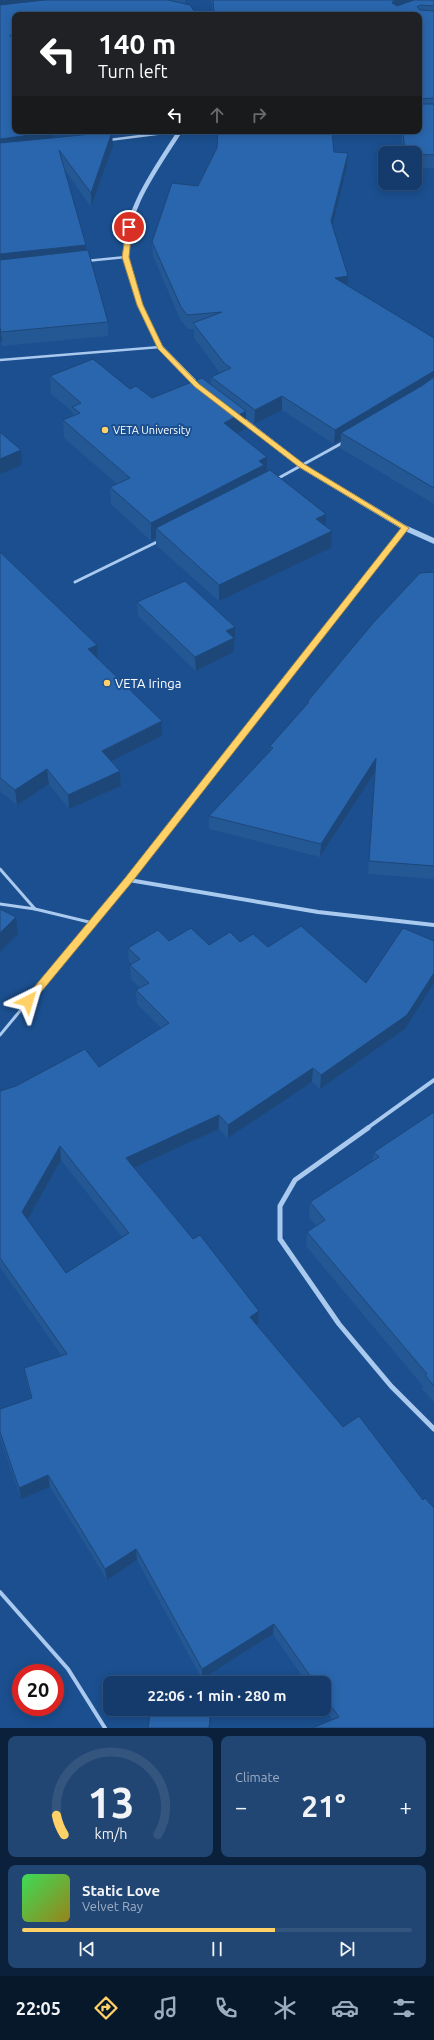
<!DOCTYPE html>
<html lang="en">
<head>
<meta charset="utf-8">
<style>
	:root { --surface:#143b6b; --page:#214673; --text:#f1f3f6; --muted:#9dadc1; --line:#33557e; --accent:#ffd166 }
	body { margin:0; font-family:Ubuntu,sans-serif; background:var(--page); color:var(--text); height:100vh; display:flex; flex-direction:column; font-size:15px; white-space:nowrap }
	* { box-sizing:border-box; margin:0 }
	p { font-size:13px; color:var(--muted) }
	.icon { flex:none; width:22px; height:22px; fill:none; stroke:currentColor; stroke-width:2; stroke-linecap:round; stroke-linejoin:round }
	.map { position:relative; height:1728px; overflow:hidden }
	.drawer { display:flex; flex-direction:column; gap:8px; padding:8px; background:#0b203b; flex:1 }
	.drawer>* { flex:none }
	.guide { position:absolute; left:12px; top:12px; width:410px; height:122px; border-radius:8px; box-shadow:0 2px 10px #0003,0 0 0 1px var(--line); background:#202124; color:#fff; overflow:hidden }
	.fabs { position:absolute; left:378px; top:146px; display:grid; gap:8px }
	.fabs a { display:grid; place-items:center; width:44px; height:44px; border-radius:8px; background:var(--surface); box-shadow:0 2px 10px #0003,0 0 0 1px var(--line); font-size:20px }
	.speed { position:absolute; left:12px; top:1664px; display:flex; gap:8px; font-size:20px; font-weight:700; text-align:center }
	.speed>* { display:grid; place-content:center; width:52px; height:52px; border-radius:50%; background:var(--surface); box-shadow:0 2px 10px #0003,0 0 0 1px var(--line); line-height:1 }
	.speed .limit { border:6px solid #d22; background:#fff; color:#111 }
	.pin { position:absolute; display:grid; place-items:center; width:34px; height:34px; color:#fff; margin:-17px; border:2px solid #fff; border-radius:50%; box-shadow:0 1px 4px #0007 }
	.me { position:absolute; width:44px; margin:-22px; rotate:40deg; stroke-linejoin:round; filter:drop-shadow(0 0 3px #0008) }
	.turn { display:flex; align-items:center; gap:14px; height:84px; padding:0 20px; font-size:18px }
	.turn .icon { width:52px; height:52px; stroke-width:2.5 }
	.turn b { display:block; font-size:28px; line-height:34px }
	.lanes { display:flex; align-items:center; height:38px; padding:0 20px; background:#0003; justify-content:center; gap:20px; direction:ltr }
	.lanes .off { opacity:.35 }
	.big { font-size:30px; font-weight:700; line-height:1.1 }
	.drawer .tile { flex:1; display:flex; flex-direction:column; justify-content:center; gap:6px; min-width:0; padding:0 14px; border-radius:8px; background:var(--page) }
	.drawer .dial { align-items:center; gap:0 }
	.dial svg { height:104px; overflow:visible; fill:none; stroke:var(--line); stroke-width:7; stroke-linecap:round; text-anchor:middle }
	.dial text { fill:var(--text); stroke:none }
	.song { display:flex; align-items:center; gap:12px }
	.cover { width:48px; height:48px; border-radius:6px; background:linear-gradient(135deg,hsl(130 70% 55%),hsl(50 70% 35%)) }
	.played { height:4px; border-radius:2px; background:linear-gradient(90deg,var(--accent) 65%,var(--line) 65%) }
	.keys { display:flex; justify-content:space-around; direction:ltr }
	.heat { display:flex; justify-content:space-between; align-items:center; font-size:22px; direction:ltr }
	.drawer .tiles { flex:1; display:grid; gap:8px; grid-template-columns:1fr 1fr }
	.tile:last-child { grid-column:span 2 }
	.trip { position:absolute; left:103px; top:1676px; width:228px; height:40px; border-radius:8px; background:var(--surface); box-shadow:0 2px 10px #0003,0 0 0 1px var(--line); font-weight:700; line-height:40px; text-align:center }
	.tab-bar { display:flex; height:64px; justify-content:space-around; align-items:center; background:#08182b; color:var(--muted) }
	.tab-bar .icon { width:28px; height:28px }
	.tab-bar .selected { color:var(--accent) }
	.tab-bar b { font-size:18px; color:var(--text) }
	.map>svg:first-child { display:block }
</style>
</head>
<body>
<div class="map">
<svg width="434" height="1728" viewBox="0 0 434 1728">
	<rect width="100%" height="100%" fill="#1b4f8f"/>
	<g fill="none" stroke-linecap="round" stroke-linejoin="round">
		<g stroke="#a9c9ee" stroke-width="2.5">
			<path d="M0 360 160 347"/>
			<path d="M303 658 405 528"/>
		</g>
		<g stroke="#a9c9ee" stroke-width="3">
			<path d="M0 869 35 909"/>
			<path d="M0 904 35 909 93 923"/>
			<path d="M0 1035 129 880 304 657"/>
		</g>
		<path stroke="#a9c9ee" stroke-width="4" d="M0 1592 68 1669 105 1728"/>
		<g stroke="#a9c9ee" stroke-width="2.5">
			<path d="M109 140 180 131"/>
			<path d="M86 261 126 257"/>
		</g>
		<g stroke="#a9c9ee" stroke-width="3">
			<path d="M275 480 344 442"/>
			<path d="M75 582 161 540"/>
		</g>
		<g stroke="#a9c9ee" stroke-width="4">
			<path d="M129 880 318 912 434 925"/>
			<path d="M366 1129 434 1080"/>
		</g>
		<path stroke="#a9c9ee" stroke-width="5" d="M368 1128 295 1180 280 1206V1239L339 1324 391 1386 434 1429"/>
		<path stroke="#a9c9ee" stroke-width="4.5" d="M135 290C133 279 127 267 126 257 122 213 158 166 180 131"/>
		<g stroke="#a9c9ee" stroke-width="5.5">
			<path d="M135 289 140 305 160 347 199 387"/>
			<path d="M239 417 302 466 405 528 434 541"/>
		</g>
	</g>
	<g fill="#245895" fill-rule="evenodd">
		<path d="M0 0H185V4L15 15V131L54 138 113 146 91 207 65 170 86 245 87 250 108 322V336L2 346V341H0Z"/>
		<path d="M211 0H434V168H415V153H403L401 131H419V15H213Z"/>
		<path d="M217 148 348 153 347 167 332 226 347 285 434 338V504L340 448 341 440 334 444 282 410 254 424 246 418V429L237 433 267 471 326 526 332 531 331 548 219 601 156 545V538L151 541 111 504 110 487 117 484 64 438 63 420 73 416 72 411 51 394 50 376 130 389 152 398 211 384V377L220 373 194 338V329H188L181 321 153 256 152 242 198 186Z"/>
		<path d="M0 552 97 645 98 659 162 736 111 761 120 771 121 786 69 809 49 784 17 805 0 791Z"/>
		<path d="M434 572V879L368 874 375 772 320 857 209 829V816L270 751V746L307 705V702Z"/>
		<path d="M137 602 235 627V640L234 641V652L196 671 138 616Z"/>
		<path d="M169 941 209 945 240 942 268 947 405 1029 320 1089 312 1082 228 1138 219 1129 134 1168 193 1239 259 1311 258 1324H257L434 1728 332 1719 324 1707V1683H307L273 1634 202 1679 137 1560 107 1580 50 1487 21 1499 0 1437V1409L31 1398 26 1380 24 1368 61 1355 0 1267V1091L99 1067 161 1028 137 1004 136 990 140 988 131 979 130 965 132 964 129 962 128 948ZM61 1160 122 1237 66 1273 27 1220Z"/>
		<path d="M434 1112V1402L422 1389 423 1386 306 1246 307 1232 316 1226 309 1217 310 1202 372 1162 374 1152Z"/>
	</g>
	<g fill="#1d4779">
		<path d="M0 0H97L0 12Z"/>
		<path d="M394 0H426L392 15V3Z"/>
		<path d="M10 35H15V47Z"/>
		<path d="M53 132 54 145 0 152V139Z"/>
		<path d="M112 132 113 146 91 207V193Z"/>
		<path d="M348 153 347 167 330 235 331 221Z"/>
		<path d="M86 245 87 259 0 268V254Z"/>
		<path d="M348 276 347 290 335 278Z"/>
		<path d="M0 327 2 341H0Z"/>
		<path d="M434 371V385L341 433V440L334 444 335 430Z"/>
		<path d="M282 396V410L254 424 255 410Z"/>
		<path d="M246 411V429L223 440 224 423Z"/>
		<path d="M21 450 22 465 0 474V459Z"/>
		<path d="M267 457V475L156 528V538L151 541V523L259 461Z"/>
		<path d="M326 514 325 531 316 519Z"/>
		<path d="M332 531 331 548 219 601V585Z"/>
		<path d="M235 627V640L234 641V652L196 671 195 657 226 631Z"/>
		<path d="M97 645 98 660 88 649Z"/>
		<path d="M162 721V736L103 765 102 751Z"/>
		<path d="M376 758 375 772 320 857 321 844Z"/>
		<path d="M47 769 49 784 17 805 15 790Z"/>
		<path d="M120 771 121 786 69 809 68 795Z"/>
		<path d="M16 917 18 934 0 952V933Z"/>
		<path d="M434 973V983L405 1029 320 1089 321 1075Z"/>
		<path d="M313 1068 312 1082 228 1138V1125Z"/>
		<path d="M219 1115V1129L127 1171 126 1158Z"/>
		<path d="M60 1146 61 1160 24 1226 22 1212Z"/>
		<path d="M259 1311 258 1324 250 1329V1317Z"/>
		<path d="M48 1475 50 1487 21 1499 19 1488Z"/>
		<path d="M136 1549 137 1560 107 1580 105 1569Z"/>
		<path d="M274 1624 273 1634 202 1679V1669Z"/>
		<path d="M211 1709H212L210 1728H209Z"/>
	</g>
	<g fill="#2a66ad" stroke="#1d4779" fill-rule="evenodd">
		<path d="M45 0H168L190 5 197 15H15V35H10L15 44V131H53V132L0 139V5Z"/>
		<path d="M213 0H394L392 3 397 6 414 0H434V6L420 5 417 7 420 10 434 11V98L419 99V15H214Z"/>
		<path d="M419 103 420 104H434V155L415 154V153H405L403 131H419Z"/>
		<path d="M218 131H332L334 152 348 153 331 221 348 276 335 278 434 338V371L335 430 282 396 255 410 211 377 231 368 224 363 193 323 222 312 187 315 181 307 152 242 172 183 198 186 217 148Z"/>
		<path d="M112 132 91 193 59 150 86 245 0 254V143Z"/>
		<path d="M88 250 108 322 1 332 0 327V260Z"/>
		<path d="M93 359 130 389 136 386 152 398 202 378 246 411 224 423 267 457 259 461 264 465 151 523 110 487 130 478 63 420 80 413 72 407 81 403 50 376Z"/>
		<path d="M434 377V488L341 433 423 385Z"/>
		<path d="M0 432 21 450 0 459Z"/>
		<path d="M270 470 326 514 316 519 332 531 219 585 156 528Z"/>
		<path d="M0 552 97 645 88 649 162 721 102 751 120 771 68 795 47 769 15 790 0 778Z"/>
		<path d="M434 572V866L369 861 376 758 321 844 209 816 273 748 270 746 309 702H307L374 622 420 573Z"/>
		<path d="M185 581 235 627 226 631 234 638 195 657 137 602Z"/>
		<path d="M0 909 16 917 0 933Z"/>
		<path d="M301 926 366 983 403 928 434 941V973L407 1015 321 1075 313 1068 228 1125 219 1115 126 1158 193 1239 200 1235 259 1311 250 1317 343 1427 359 1416 423 1500 425 1498 434 1508V1728H312L339 1717 324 1696V1683H315L274 1624 202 1669 136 1549 105 1569 48 1475 19 1488 0 1432V1409L32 1398 24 1368 67 1354 0 1258V1091L16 1086 85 1049 99 1067 169 1023 136 990 149 983 130 965 140 959 128 948 158 930 169 941 191 928 209 945 230 932 240 942 253 934 268 947ZM60 1146 129 1233 66 1273 22 1212Z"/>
		<path d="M434 1112V1386L425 1375 427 1374 307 1232 325 1220 310 1202 379 1157 374 1152Z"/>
		<path d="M151 1709H211L209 1728H148Z"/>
	</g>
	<path fill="#ffd166" stroke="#a68842" d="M127 226 132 227 129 257 143 305 163 347 199 384 304 464 409 528 132 882 32 1003H25V998L125 878 401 528 299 467 195 387 158 349 137 305 122 257Z"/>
	<g fill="#ffd166" stroke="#1b4f8f" stroke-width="1.5">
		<circle cx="105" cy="430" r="4"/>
		<circle cx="107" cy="683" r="4"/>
	</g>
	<g text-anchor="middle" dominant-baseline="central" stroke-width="4" stroke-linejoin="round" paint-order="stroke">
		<g font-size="11" fill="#fff" stroke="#1b4f8f" text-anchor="start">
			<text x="113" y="430">VETA University</text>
		</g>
		<g font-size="13" fill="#fff" stroke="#1b4f8f" text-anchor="start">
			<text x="115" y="683">VETA Iringa</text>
		</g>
	</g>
</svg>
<div class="fabs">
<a><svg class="icon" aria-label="search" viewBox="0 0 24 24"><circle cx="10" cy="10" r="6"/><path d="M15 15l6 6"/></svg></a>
</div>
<div class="speed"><div class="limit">20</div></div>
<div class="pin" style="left:129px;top:227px;background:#d93025"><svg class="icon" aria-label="arrive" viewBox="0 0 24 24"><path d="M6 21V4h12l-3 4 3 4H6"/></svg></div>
<svg class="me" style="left:28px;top:1001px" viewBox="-20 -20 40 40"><path d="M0-17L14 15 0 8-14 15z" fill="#ffd166" stroke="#fff" stroke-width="4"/></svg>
<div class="trip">22:06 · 1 min · 280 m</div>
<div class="guide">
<div class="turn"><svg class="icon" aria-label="left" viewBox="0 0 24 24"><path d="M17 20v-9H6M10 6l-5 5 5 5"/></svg><div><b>140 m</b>Turn left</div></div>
<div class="lanes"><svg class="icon" aria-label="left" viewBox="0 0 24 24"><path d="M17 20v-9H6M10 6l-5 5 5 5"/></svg><svg class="icon off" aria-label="ahead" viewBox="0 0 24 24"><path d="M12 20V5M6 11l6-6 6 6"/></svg><svg class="icon off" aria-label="right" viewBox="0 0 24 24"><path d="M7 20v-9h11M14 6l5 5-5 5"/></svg></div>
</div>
</div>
<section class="drawer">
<div class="tiles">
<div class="tile dial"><svg viewBox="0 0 100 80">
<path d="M14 69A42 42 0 1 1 86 69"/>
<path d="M14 69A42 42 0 0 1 8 54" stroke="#ffd166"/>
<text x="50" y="56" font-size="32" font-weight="700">13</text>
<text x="50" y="72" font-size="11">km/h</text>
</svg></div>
<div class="tile"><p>Climate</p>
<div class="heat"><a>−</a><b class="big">21°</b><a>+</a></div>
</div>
<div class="tile">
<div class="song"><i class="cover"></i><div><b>Static Love</b><p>Velvet Ray</p></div></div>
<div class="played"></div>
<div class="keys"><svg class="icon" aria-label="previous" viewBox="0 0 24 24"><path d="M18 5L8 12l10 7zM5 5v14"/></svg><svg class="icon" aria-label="pause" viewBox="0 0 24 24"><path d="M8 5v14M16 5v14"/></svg><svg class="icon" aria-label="next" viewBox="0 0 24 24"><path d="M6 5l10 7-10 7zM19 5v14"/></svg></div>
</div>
</div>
</section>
<nav class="tab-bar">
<b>22:05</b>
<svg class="icon selected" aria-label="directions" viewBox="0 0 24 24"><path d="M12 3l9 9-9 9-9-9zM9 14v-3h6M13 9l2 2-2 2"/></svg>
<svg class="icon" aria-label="music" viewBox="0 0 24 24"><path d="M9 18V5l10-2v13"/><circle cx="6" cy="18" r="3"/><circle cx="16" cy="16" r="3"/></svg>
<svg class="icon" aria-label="phone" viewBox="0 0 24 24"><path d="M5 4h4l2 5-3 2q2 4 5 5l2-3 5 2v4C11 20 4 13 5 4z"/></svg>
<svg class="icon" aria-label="climate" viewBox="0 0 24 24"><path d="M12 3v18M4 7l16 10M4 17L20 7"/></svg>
<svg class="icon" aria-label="car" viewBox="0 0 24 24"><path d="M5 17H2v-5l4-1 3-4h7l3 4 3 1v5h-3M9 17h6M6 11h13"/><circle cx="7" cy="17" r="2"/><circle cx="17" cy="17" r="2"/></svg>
<svg class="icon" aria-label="filters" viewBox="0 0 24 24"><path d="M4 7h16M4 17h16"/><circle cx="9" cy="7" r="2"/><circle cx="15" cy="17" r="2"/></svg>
</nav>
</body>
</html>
